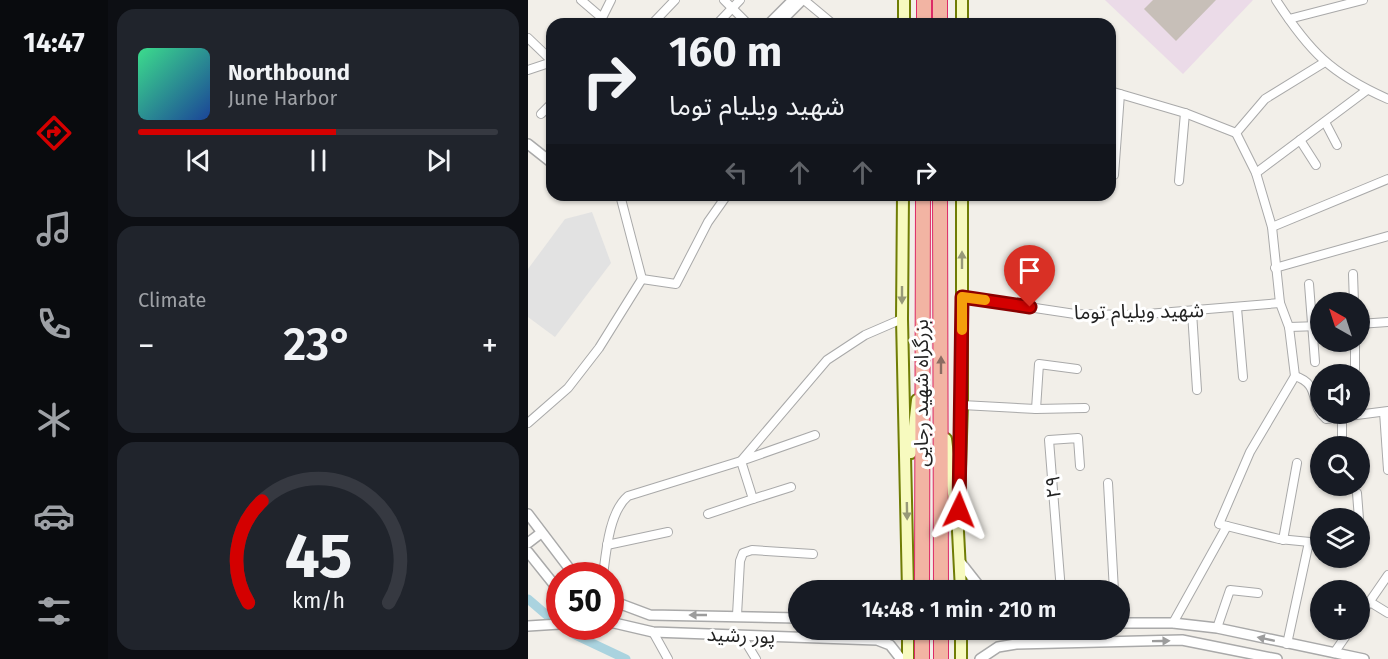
<!DOCTYPE html>
<html lang="en">
<head>
<meta charset="utf-8">
<style>
	:root { --surface:#171b24; --page:#20242c; --text:#f1f3f6; --muted:#9ea1a6; --line:#363941; --accent:#d40000 }
	body { margin:0; font-family:"Fira Sans","Noto Sans Arabic",sans-serif; background:var(--page); color:var(--text); height:100vh; display:flex; flex-direction:column; font-size:22px; white-space:nowrap }
	* { box-sizing:border-box; margin:0 }
	p { font-size:20px; color:var(--muted) }
	.icon { flex:none; width:33px; height:33px; fill:none; stroke:currentColor; stroke-width:2; stroke-linecap:round; stroke-linejoin:round }
	.map { position:relative; flex:1; overflow:hidden }
	.panel { display:flex; flex-direction:column; gap:9px; padding:9px; background:#0d0f14; width:420px }
	.panel>* { flex:none }
	.guide { position:absolute; left:18px; top:18px; width:570px; height:183px; border-radius:18px; box-shadow:0 2px 4px #0004; background:#171b24; color:var(--text); overflow:hidden }
	.needle { width:39px; rotate:321deg }
	.fabs { position:absolute; left:782px; top:292px; display:grid; gap:12px }
	.fabs a { display:grid; place-items:center; width:60px; height:60px; border-radius:50%; background:var(--surface); box-shadow:0 2px 4px #0004; font-size:30px }
	.speed { position:absolute; left:18px; top:562px; display:flex; gap:12px; font-size:30px; font-weight:700; text-align:center }
	.speed>* { display:grid; place-content:center; width:78px; height:78px; border-radius:50%; background:var(--surface); box-shadow:0 2px 4px #0004; line-height:1 }
	.speed .limit { border:9px solid #d22; background:#fff; color:#111 }
	.pin { position:absolute; display:grid; place-items:center; width:51px; height:51px; color:#fff; margin:-62px -26px; border-radius:50% 50% 50% 0; rotate:-45deg; box-shadow:0 0 6px #0007 }
	.pin .icon { rotate:45deg }
	.me { position:absolute; width:66px; margin:-33px; rotate:2deg; stroke-linejoin:round; filter:drop-shadow(0 0 4px #0008) }
	.turn { display:flex; align-items:center; gap:21px; height:126px; padding:0 24px; font-size:27px }
	.turn .icon { width:78px; height:78px; stroke-width:2.5 }
	.turn b { display:block; font-size:42px; line-height:51px }
	.lanes { display:flex; align-items:center; height:57px; padding:0 24px; background:#0003; justify-content:center; gap:30px; direction:ltr }
	.lanes .off { opacity:.35 }
	.big { font-size:45px; font-weight:600; line-height:1.1 }
	.panel .widget { flex:1; display:flex; flex-direction:column; justify-content:center; gap:9px; min-width:0; padding:0 21px; border-radius:18px; background:var(--page) }
	.panel .dial { align-items:center; gap:0 }
	.dial svg { height:156px; overflow:visible; fill:none; stroke:var(--line); stroke-width:7; stroke-linecap:round; text-anchor:middle }
	.dial text { fill:var(--text); stroke:none }
	.song { display:flex; align-items:center; gap:18px }
	.cover { width:72px; height:72px; border-radius:9px; background:linear-gradient(135deg,hsl(150 70% 55%),hsl(220 70% 35%)) }
	.played { height:6px; border-radius:3px; background:linear-gradient(90deg,var(--accent) 55%,var(--line) 55%) }
	.keys { display:flex; justify-content:space-around; direction:ltr }
	.heat { display:flex; justify-content:space-between; align-items:center; font-size:33px; direction:ltr }
	.trip { position:absolute; left:260px; top:580px; width:342px; height:60px; border-radius:30px; background:var(--surface); box-shadow:0 2px 4px #0004; font-weight:600; line-height:60px; text-align:center }
	main { display:flex; flex:1; min-height:0 }
	.menu { display:flex; flex-direction:column; width:108px; justify-content:space-around; align-items:center; background:#090b0e; color:var(--muted) }
	.menu .icon { width:42px; height:42px }
	.menu .current { color:var(--accent) }
	.menu b { font-size:27px; color:var(--text) }
	.map>svg:first-child { display:block }
</style>
</head>
<body>
<main>
<nav class="menu">
<b>14:47</b>
<svg class="icon current" aria-label="directions" viewBox="0 0 24 24"><path d="M12 3l9 9-9 9-9-9zM9 14v-3h6M13 9l2 2-2 2"/></svg>
<svg class="icon" aria-label="music" viewBox="0 0 24 24"><path d="M9 18V5l10-2v13"/><circle cx="6" cy="18" r="3"/><circle cx="16" cy="16" r="3"/></svg>
<svg class="icon" aria-label="phone" viewBox="0 0 24 24"><path d="M5 4h4l2 5-3 2q2 4 5 5l2-3 5 2v4C11 20 4 13 5 4z"/></svg>
<svg class="icon" aria-label="climate" viewBox="0 0 24 24"><path d="M12 3v18M4 7l16 10M4 17L20 7"/></svg>
<svg class="icon" aria-label="car" viewBox="0 0 24 24"><path d="M5 17H2v-5l4-1 3-4h7l3 4 3 1v5h-3M9 17h6M6 11h13"/><circle cx="7" cy="17" r="2"/><circle cx="17" cy="17" r="2"/></svg>
<svg class="icon" aria-label="filters" viewBox="0 0 24 24"><path d="M4 7h16M4 17h16"/><circle cx="9" cy="7" r="2"/><circle cx="15" cy="17" r="2"/></svg>
</nav>
<section class="panel">
<div class="widget">
<div class="song"><i class="cover"></i><div><b>Northbound</b><p>June Harbor</p></div></div>
<div class="played"></div>
<div class="keys"><svg class="icon" aria-label="previous" viewBox="0 0 24 24"><path d="M18 5L8 12l10 7zM5 5v14"/></svg><svg class="icon" aria-label="pause" viewBox="0 0 24 24"><path d="M8 5v14M16 5v14"/></svg><svg class="icon" aria-label="next" viewBox="0 0 24 24"><path d="M6 5l10 7-10 7zM19 5v14"/></svg></div>
</div>
<div class="widget"><p>Climate</p>
<div class="heat"><a>−</a><b class="big">23°</b><a>+</a></div>
</div>
<div class="widget dial"><svg viewBox="0 0 100 80">
<path d="M14 69A42 42 0 1 1 86 69"/>
<path d="M14 69A42 42 0 0 1 21 17" stroke="#d40000"/>
<text x="50" y="56" font-size="32" font-weight="700">45</text>
<text x="50" y="72" font-size="11">km/h</text>
</svg></div>
</section>
<div class="map">
<svg width="860" height="659" viewBox="0 0 860 659">
	<rect width="100%" height="100%" fill="#f2efe9"/>
	<path fill="#ebdbe8" d="M577 0H725L655 74Z"/>
	<path fill="#e2e2e2" d="M64 212 83 263 27 337 0 317V269L37 219Z"/>
	<g fill="none" stroke-linecap="round" stroke-linejoin="round">
		<g stroke="#aad3df" stroke-width="9">
			<path d="M0 599 21 617"/>
			<path d="M47 635 98 659"/>
		</g>
	</g>
	<path fill="#c7bfb8" d="M625 0H688L648 41 616 9Z"/>
	<g fill="none" stroke-linecap="round" stroke-linejoin="round">
		<g stroke="#a9a9a9" stroke-width="10">
			<g id="minor">
				<path d="M53 0 74 18"/>
				<path d="M196 0 220 24"/>
				<path d="M276 0 305 24"/>
				<path d="M748 0C781 51 803 74 860 99"/>
				<path d="M761 19 835 0"/>
				<path d="M71 24 83 0"/>
				<path d="M124 24 147 0"/>
				<path d="M189 24 212 0"/>
				<path d="M0 38 24 61"/>
				<path d="M0 70 24 62"/>
				<path d="M582 91 657 113 708 133"/>
				<path d="M13 114 24 103"/>
				<path d="M797 122 809 145"/>
				<path d="M708 133 728 173 744 227 752 303 761 327 767 376"/>
				<path d="M708 133 737 99 797 62"/>
				<path d="M772 140 788 165"/>
				<path d="M728 173 839 90"/>
				<path d="M586 175 592 94"/>
				<path d="M651 181 657 113"/>
				<path d="M92 195 114 279"/>
				<path d="M744 227 860 179"/>
				<path d="M747 268 860 236"/>
				<path d="M825 274 826 303"/>
				<path d="M114 279 148 284 180 222 199 195"/>
				<path d="M781 284 787 362"/>
				<path d="M434 297 547 314 607 315 752 303"/>
				<path d="M709 308 715 377"/>
				<path d="M664 312 669 390"/>
				<path d="M831 324 860 322"/>
				<path d="M761 327 792 326"/>
				<path d="M827 369V342"/>
				<path d="M767 376 722 452 691 524 751 539 792 543"/>
				<path d="M767 376C794 385 780 404 798 419L860 411"/>
				<path d="M434 405 508 409 557 408"/>
				<path d="M508 409 511 364 549 369"/>
				<path d="M856 412 860 470"/>
				<path d="M0 423 40 388 71 348 114 279"/>
				<path d="M287 435 213 461 299 360 337 335 374 319"/>
				<path d="M814 447V417"/>
				<path d="M580 483 586 591"/>
				<path d="M829 493 831 519"/>
				<path d="M225 499 263 487"/>
				<path d="M831 524V547"/>
				<path d="M755 540 769 463"/>
				<path d="M79 545 140 532"/>
				<path d="M75 576C78 552 81 512 100 496L213 461 225 499 180 514"/>
				<path d="M533 591 521 440 550 438 552 466"/>
				<path d="M842 602 860 613"/>
				<path d="M209 615 212 561 215 553 224 550 285 554"/>
				<path d="M831 617 860 575"/>
				<path d="M645 623 699 526"/>
				<path d="M689 628 702 590 730 593"/>
				<path d="M125 632 140 659"/>
				<path d="M214 636 228 659"/>
				<path d="M759 644 781 542"/>
				<path d="M806 653 822 630"/>
			</g>
		</g>
		<g stroke="#a9a9a9" stroke-width="12">
			<g id="tertiary">
				<path d="M241 24 265 0"/>
				<path d="M250 24 274 0"/>
				<path d="M0 144 24 163"/>
				<path d="M67 195H82"/>
				<path d="M0 514 47 576"/>
				<path d="M0 543 13 533"/>
				<path d="M0 552 32 592"/>
				<path d="M433 563 455 591"/>
				<path d="M82 600 122 615 270 618"/>
				<path d="M82 622 125 632 349 640 362 645 373 659"/>
				<path d="M591 623H645L689 628 836 659"/>
				<path d="M0 626 32 624"/>
				<path d="M452 659 470 647 488 644 654 640 749 659"/>
			</g>
		</g>
		<g stroke="#707d05" stroke-width="14">
			<g id="secondary">
				<path d="M434 0V24"/>
				<path d="M376 24V0"/>
				<path d="M375 195 374 319 380 591"/>
				<path d="M418 439 426 501"/>
				<path d="M383 453 389 400"/>
				<path d="M433 591 430 531 434 405V195"/>
				<path d="M433 630V659"/>
				<path d="M380 659V630"/>
			</g>
		</g>
		<g stroke="#dc2a67" stroke-width="16">
			<g id="trunk">
				<path d="M396 24V0"/>
				<path d="M412 24V0"/>
				<path d="M412 195 413 591"/>
				<path d="M394 591 395 195"/>
				<path d="M394 659V630"/>
				<path d="M413 659V630"/>
			</g>
		</g>
		<use href="#minor" stroke="#fff" stroke-width="8"/>
		<use href="#tertiary" stroke="#fff" stroke-width="9"/>
		<use href="#secondary" stroke="#f7fabf" stroke-width="10"/>
		<use href="#trunk" stroke="#f2b4a3" stroke-width="14"/>
	</g>
	<defs><path id="oneway-solid" d="M-6-.8H1V-3.2L6.5 0L1 3.2V.8H-6Z" transform="scale(1.5)"/></defs>
	<g fill="#979978">
		<use href="#oneway-solid" transform="translate(434 260) rotate(-90)"/>
		<use href="#oneway-solid" transform="translate(374 295) rotate(90)"/>
		<use href="#oneway-solid" transform="translate(379 511) rotate(89)"/>
	</g>
	<use fill="#8a6b62" href="#oneway-solid" transform="translate(413 365) rotate(-90)"/>
	<g fill="#9c9c9c">
		<use href="#oneway-solid" transform="translate(170 615) rotate(-180)"/>
		<use href="#oneway-solid" transform="translate(738 639) rotate(-168)"/>
		<use href="#oneway-solid" transform="translate(633 641) rotate(-1)"/>
	</g>
	<g fill="none" stroke-linecap="round" stroke-linejoin="round">
		<g stroke="#8a0000" stroke-width="15">
			<path id="route" d="M431 510 434 297 502 307"/>
		</g>
		<use href="#route" stroke="#d40000" stroke-width="10"/>
		<path stroke="#f59e0b" stroke-width="10" d="M434 330V297L457 300"/>
	</g>
	<g text-anchor="middle" dominant-baseline="central" stroke-width="6" stroke-linejoin="round" paint-order="stroke">
		<g font-size="20" fill="#222" stroke="#fff">
			<text transform="translate(611 311) rotate(-1)">شهید ویلیام توما</text>
			<text transform="translate(393 393) rotate(-90)">بزرگراه شهید رجایی</text>
			<text transform="translate(525 487) rotate(-94)">۲۹</text>
			<text transform="translate(213 635) rotate(2)">پور رشید</text>
		</g>
	</g>
</svg>
<div class="fabs">
<a><svg class="needle" viewBox="-14 -14 28 28"><path d="M0-13l5 13h-10z" fill="#e53935"/><path d="M0 13l5-13h-10z" fill="#9ea1a6"/></svg></a>
<a><svg class="icon" aria-label="sound" viewBox="0 0 24 24"><path d="M4 9h4l5-4v14l-5-4H4zM17 9q2 3 0 6"/></svg></a>
<a><svg class="icon" aria-label="search" viewBox="0 0 24 24"><circle cx="10" cy="10" r="6"/><path d="M15 15l6 6"/></svg></a>
<a><svg class="icon" aria-label="layers" viewBox="0 0 24 24"><path d="M12 4l9 5-9 5-9-5zM3 14l9 5 9-5"/></svg></a>
<a>+</a>
</div>
<div class="speed"><div class="limit">50</div></div>
<div class="pin" style="left:502px;top:307px;background:#d93025"><svg class="icon" aria-label="arrive" viewBox="0 0 24 24"><path d="M6 21V4h12l-3 4 3 4H6"/></svg></div>
<svg class="me" style="left:431px;top:510px" viewBox="-20 -20 40 40"><path d="M0-17L14 15 0 8-14 15z" fill="#d40000" stroke="#fff" stroke-width="4"/></svg>
<div class="trip">14:48 · 1 min · 210 m</div>
<div class="guide">
<div class="turn"><svg class="icon" aria-label="right" viewBox="0 0 24 24"><path d="M7 20v-9h11M14 6l5 5-5 5"/></svg><div><b>160 m</b>شهید ویلیام توما</div></div>
<div class="lanes"><svg class="icon off" aria-label="left" viewBox="0 0 24 24"><path d="M17 20v-9H6M10 6l-5 5 5 5"/></svg><svg class="icon off" aria-label="ahead" viewBox="0 0 24 24"><path d="M12 20V5M6 11l6-6 6 6"/></svg><svg class="icon off" aria-label="ahead" viewBox="0 0 24 24"><path d="M12 20V5M6 11l6-6 6 6"/></svg><svg class="icon" aria-label="right" viewBox="0 0 24 24"><path d="M7 20v-9h11M14 6l5 5-5 5"/></svg></div>
</div>
</div>
</main>
</body>
</html>
